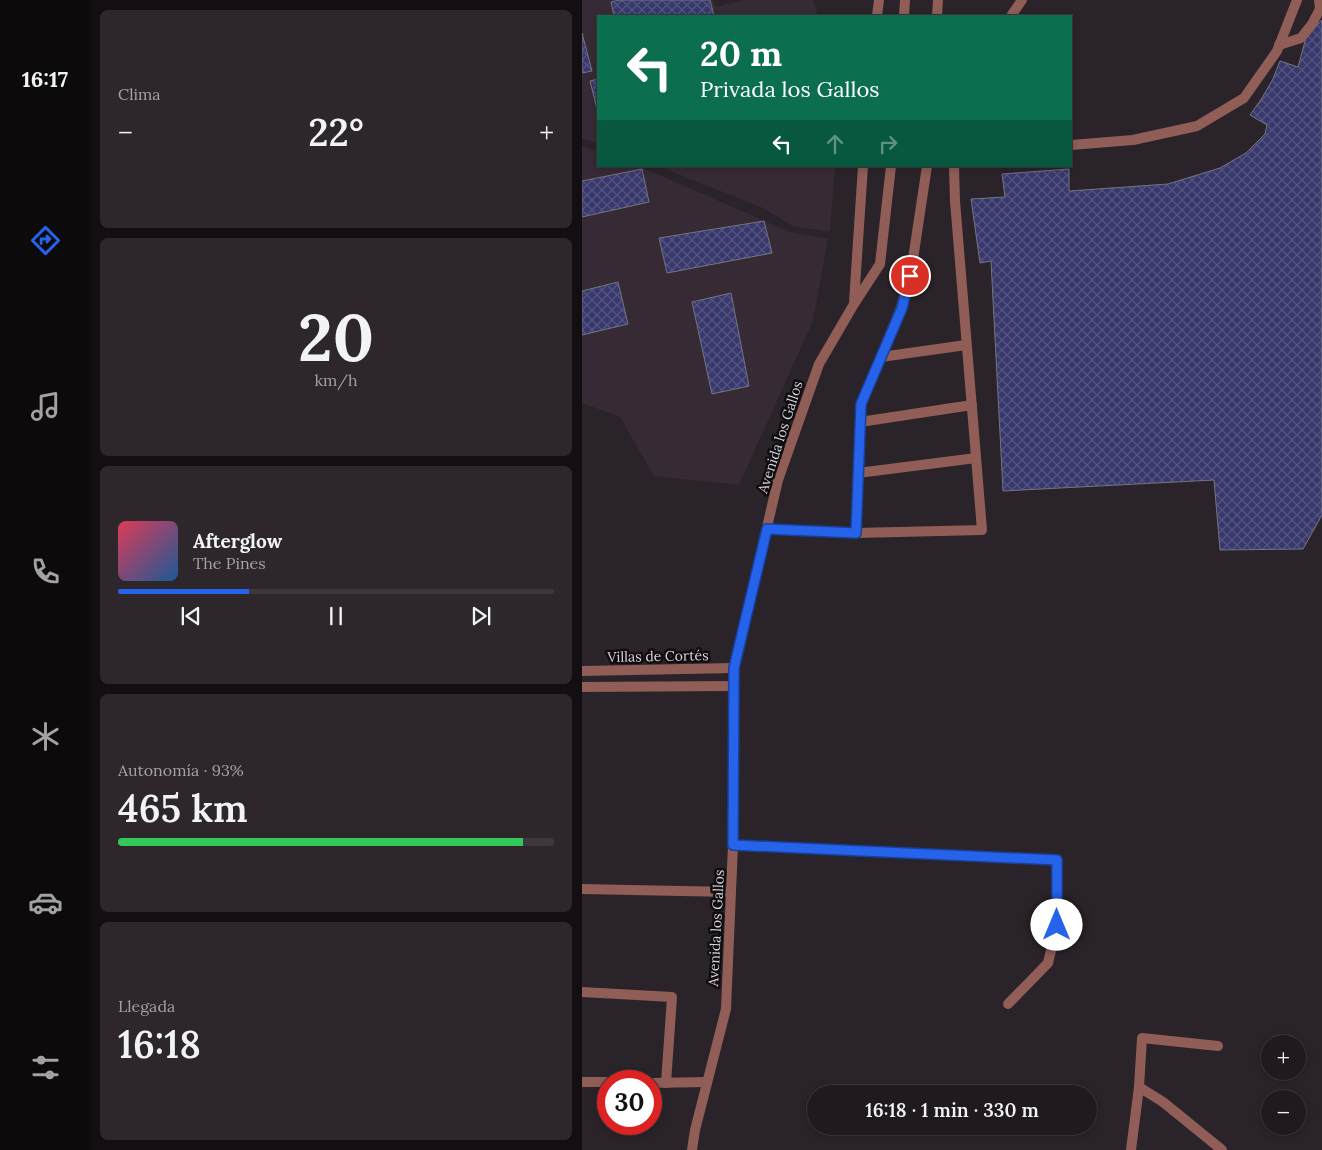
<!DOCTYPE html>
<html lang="es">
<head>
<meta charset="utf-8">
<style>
	:root { --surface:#201a1f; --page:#2d272c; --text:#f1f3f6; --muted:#a2a1a4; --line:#3d383d; --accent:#2563eb }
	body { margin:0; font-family:Lora,serif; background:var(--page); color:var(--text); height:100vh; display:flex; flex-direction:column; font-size:19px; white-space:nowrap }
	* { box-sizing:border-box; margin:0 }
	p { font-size:16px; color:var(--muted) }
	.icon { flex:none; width:28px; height:28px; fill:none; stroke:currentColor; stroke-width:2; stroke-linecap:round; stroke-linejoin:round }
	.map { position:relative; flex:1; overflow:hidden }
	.drawer { display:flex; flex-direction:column; gap:10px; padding:10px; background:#120e11; width:492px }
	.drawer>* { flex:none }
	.top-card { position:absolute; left:15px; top:15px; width:475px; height:152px; border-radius:0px; box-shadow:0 2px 8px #0003,0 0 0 1px var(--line); background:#0b6e4f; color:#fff; overflow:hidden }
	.fabs { position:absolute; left:679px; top:1035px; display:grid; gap:10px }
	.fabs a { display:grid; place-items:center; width:45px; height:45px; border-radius:50%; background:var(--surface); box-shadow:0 2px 8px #0003,0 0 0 1px var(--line); font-size:25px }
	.speed { position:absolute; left:15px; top:1070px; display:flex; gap:10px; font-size:25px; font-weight:700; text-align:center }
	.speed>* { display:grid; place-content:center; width:65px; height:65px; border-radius:50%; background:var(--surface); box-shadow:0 2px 8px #0003,0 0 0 1px var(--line); line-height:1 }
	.speed .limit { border:8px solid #d22; background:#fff; color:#111 }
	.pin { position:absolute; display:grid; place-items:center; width:42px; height:42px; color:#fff; margin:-21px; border:2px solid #fff; border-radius:50%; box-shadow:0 1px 5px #0007 }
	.me { position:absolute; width:55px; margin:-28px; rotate:0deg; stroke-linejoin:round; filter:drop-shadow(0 0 4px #0008) }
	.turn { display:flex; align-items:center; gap:18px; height:105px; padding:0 20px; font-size:22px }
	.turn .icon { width:65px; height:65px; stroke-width:2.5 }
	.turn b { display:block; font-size:35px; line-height:42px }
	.lanes { display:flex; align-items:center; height:48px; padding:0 20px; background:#0003; justify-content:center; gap:25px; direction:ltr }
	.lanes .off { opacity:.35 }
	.big { font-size:38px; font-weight:600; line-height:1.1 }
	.drawer .card { flex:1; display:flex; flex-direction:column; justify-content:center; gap:8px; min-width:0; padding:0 18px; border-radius:8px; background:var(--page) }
	.drawer .dial { align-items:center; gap:0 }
	.dial b { font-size:65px; line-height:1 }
	.song { display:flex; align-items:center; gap:15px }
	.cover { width:60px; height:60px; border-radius:8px; background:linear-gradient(135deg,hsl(350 70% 55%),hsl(210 70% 35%)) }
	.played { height:5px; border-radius:2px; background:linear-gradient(90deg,var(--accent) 30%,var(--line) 30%) }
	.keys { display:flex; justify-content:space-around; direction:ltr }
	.heat { display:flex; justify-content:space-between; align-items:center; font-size:28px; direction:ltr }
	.charge { height:8px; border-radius:4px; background:linear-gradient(90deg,#34c759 93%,var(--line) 0) }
	.trip { position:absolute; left:225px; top:1085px; width:290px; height:50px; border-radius:25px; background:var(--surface); box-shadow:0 2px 8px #0003,0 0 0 1px var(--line); font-weight:600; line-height:50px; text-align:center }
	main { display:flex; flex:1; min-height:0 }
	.dock { display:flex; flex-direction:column; width:90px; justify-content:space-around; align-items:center; background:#0d0a0c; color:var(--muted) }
	.dock .icon { width:35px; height:35px }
	.dock .active { color:var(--accent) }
	.dock b { font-size:22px; color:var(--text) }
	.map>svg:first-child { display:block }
</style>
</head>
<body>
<main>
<nav class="dock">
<b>16:17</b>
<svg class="icon active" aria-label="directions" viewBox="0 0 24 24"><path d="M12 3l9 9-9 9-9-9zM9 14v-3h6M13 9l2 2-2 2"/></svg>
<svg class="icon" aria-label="music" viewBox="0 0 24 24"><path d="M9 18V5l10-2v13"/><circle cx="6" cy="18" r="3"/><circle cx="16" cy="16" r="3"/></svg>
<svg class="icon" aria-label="phone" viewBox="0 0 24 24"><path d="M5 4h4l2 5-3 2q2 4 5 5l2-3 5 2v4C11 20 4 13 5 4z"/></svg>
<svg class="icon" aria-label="climate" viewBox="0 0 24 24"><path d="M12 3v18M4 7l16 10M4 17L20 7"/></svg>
<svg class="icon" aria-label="car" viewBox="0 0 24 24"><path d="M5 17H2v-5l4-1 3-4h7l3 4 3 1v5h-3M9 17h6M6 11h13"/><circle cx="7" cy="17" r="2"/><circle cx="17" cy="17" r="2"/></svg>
<svg class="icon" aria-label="filters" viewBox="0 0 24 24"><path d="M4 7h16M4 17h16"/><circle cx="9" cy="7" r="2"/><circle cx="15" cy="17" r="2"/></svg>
</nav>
<section class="drawer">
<div class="card"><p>Clima</p>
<div class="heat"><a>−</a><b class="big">22°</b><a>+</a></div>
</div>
<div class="card dial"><b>20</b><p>km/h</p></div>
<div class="card">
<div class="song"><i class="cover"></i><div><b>Afterglow</b><p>The Pines</p></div></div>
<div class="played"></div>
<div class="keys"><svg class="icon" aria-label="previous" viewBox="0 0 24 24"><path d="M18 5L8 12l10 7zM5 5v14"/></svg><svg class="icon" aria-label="pause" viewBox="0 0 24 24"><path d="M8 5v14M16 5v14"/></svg><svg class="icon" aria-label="next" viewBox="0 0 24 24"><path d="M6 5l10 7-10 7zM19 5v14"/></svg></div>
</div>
<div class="card"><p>Autonomía · 93%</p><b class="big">465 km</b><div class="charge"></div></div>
<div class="card"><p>Llegada</p><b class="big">16:18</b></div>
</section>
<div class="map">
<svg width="740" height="1150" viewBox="0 0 740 1150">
	<defs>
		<pattern id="building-cross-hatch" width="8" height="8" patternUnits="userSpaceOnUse" patternTransform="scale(1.25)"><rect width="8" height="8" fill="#38386d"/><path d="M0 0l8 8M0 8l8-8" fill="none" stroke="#545481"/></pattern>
	</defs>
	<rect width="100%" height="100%" fill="#2a2329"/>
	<g fill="#362a35">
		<path d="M0 0H131L134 7 162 0H231L236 16H16V144L0 138Z"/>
		<path d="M0 146 16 152V166H57L208 232 246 239 231 321 157 485 72 476 38 417 0 403Z"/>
		<path d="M76 166H253L248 232 211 226 181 208Z"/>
	</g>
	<g fill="url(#building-cross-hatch)" stroke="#74757f">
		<path d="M37 0H128L132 16H32L29 2Z"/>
		<path d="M740 20V515L721 549 638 550 632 480 421 491 409 261 398 263 389 199 423 197 420 174 487 169V191L586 184 638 168 664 153 683 134 685 125 668 115 680 98 691 79 698 61 716 67 725 34Z"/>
		<path d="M0 33 10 71 0 73Z"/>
		<path d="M16 79V113L8 81Z"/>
		<path d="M60 169 67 202 0 217V181Z"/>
		<path d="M182 221 190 253 85 273 77 238Z"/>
		<path d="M36 282 46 324 0 335V291Z"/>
		<path d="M149 293 167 386 130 394 110 302Z"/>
	</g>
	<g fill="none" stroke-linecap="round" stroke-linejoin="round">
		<g stroke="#905d57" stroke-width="10">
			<path d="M355 16 356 0"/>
			<path d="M429 16 440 0"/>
			<path d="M697 45 719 38 730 24 738 9 737 0"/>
			<path d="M489 145 551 140 615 126 662 98 695 51 715 0"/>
			<path d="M299 357 384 345"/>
			<path d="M278 422 390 405"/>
			<path d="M276 473 394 458"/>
			<path d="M185 529 274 533 279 404 319 308 331 259 345 166"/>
			<path d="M274 533 400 530 373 201 372 166"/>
		</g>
		<g stroke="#905d57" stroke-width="10">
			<path d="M295 16 297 0"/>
			<path d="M322 16 323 0"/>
			<path d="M272 302 281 166"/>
			<path d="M0 671 152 668"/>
			<path d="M0 687 152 686"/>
			<path d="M151 845 475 860V925L466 963 426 1004"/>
			<path d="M0 889 149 892"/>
			<path d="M0 992 90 997 84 1083"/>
			<path d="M0 1082H26"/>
			<path d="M69 1083 125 1082"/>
			<path d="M557 1087 581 1102 640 1150"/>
			<path d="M110 1150 113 1130 144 1009 151 845 152 668 196 480 237 364 272 304 298 264 309 166"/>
			<path d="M549 1150 557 1087 560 1038 636 1046"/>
		</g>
	</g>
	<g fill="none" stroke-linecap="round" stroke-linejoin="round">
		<g stroke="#184099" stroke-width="12">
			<path id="route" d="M328 276 320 308 279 404 274 533 185 529 152 668 151 845 475 860V925"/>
		</g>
		<use href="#route" stroke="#2563eb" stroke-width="9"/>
	</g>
	<g text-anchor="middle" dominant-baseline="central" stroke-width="5" stroke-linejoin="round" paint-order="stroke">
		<g font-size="14" fill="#d9d4d9" stroke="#100d10">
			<text transform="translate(198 437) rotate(-72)">Avenida los Gallos</text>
			<text transform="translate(76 656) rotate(-1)">Villas de Cortés</text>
			<text transform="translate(134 928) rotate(-87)">Avenida los Gallos</text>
		</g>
	</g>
</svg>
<div class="fabs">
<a>+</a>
<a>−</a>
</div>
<div class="speed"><div class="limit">30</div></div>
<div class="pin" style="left:328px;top:276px;background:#d93025"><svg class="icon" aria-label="arrive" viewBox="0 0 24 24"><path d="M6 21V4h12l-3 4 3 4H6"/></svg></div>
<svg class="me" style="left:475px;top:925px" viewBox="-20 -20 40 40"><circle r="19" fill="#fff"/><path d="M0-13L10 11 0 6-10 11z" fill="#2563eb"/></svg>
<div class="trip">16:18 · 1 min · 330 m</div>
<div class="top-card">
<div class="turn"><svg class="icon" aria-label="left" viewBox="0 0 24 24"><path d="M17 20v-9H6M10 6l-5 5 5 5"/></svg><div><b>20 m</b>Privada los Gallos</div></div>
<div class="lanes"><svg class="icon" aria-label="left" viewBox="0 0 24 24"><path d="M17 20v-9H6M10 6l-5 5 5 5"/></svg><svg class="icon off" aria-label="ahead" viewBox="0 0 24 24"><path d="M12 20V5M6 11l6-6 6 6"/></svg><svg class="icon off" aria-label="right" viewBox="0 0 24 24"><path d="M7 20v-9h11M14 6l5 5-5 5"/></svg></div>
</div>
</div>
</main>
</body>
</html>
